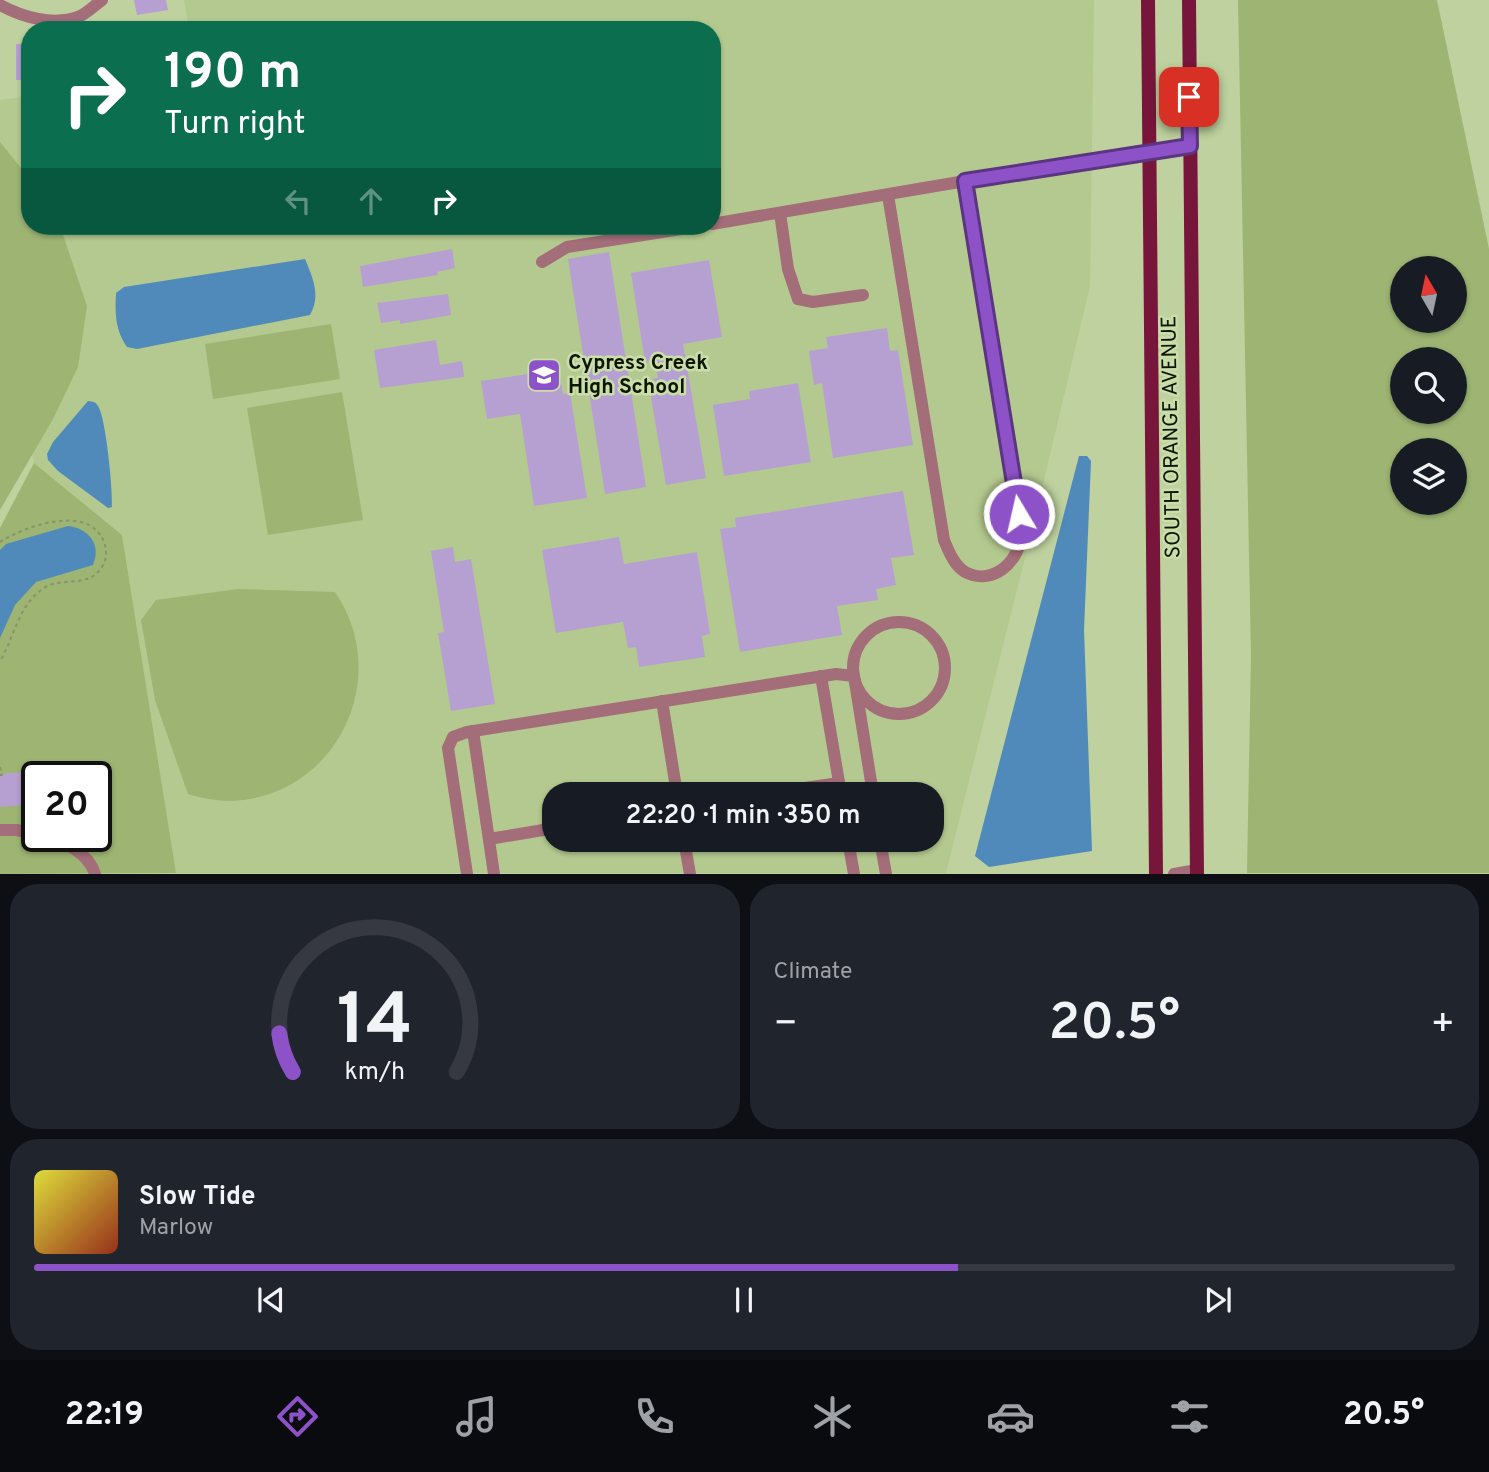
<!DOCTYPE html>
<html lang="en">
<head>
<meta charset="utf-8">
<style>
	:root { --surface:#171b24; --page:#20242c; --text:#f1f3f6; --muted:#9ea1a6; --line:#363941; --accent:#8e52c8 }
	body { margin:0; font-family:Overpass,sans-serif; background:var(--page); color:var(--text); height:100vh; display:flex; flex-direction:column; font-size:26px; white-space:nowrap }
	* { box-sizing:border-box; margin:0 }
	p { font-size:23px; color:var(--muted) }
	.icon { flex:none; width:38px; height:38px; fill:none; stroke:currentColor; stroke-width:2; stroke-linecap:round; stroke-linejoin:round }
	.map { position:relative; height:874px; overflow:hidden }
	.details { display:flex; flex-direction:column; gap:10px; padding:10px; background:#0d0f14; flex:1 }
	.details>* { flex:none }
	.top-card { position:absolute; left:21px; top:21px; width:700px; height:214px; border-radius:28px; box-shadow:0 2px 5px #0004; background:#0b6e4f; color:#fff; overflow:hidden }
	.needle { width:46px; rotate:351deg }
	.controls { position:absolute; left:1390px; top:256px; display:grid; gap:14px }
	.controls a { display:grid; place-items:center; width:77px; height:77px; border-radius:50%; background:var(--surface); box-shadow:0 2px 5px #0004; font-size:35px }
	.speed { position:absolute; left:21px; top:761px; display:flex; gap:14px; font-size:35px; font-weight:700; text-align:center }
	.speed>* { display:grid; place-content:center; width:91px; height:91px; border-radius:50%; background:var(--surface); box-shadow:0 2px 5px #0004; line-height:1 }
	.speed .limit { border:4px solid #111; border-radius:10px; background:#fff; color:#111 }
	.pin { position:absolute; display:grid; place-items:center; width:60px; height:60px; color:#fff; margin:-30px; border-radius:14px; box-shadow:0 4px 10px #0006 }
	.me { position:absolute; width:77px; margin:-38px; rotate:351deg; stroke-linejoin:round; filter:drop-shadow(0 0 5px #0008) }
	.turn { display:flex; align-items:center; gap:24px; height:147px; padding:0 28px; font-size:32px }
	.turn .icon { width:91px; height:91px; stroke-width:2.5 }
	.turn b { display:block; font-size:49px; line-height:60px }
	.lanes { display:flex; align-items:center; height:66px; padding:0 28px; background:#0003; justify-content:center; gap:35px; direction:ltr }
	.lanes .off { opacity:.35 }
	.big { font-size:52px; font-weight:600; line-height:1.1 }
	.details .widget { flex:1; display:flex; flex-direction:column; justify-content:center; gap:10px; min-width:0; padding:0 24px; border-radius:28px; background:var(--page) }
	.details .dial { align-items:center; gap:0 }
	.dial svg { height:182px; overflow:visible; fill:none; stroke:var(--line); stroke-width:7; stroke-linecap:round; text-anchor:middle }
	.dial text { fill:var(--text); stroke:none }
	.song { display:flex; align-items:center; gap:21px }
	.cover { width:84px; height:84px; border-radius:10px; background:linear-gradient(135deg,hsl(60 70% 55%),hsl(10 70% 35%)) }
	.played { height:7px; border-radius:4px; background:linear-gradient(90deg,var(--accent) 65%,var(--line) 65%) }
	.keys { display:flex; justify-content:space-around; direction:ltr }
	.heat { display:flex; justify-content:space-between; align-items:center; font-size:38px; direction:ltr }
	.details .tiles { flex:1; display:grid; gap:10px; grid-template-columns:1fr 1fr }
	.widget:last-child { grid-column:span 2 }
	.trip { position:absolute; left:542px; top:782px; width:402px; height:70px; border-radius:28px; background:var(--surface); box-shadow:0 2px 5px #0004; font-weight:600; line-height:70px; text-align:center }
	.tabs { display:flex; height:112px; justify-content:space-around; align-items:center; background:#090b0e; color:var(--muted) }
	.tabs .icon { width:49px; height:49px }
	.tabs .on { color:var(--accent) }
	.tabs b { font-size:32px; color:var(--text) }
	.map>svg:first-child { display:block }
</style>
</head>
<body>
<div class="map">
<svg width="1489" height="874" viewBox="0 0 1489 874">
	<rect width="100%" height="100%" fill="#bed19e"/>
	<path fill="#b4c98f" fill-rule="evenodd" d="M184 0H1094L1090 286 1034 522 946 873H176L122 535 34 463 0 271V100L30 96V226H712V30H189ZM555 794H933V840H555Z"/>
	<g fill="#9db473" fill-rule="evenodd">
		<path d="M1238 0H1437L1489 249V873H1247L1251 655ZM1402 268H1454V320H1402ZM1402 359H1454V411H1402ZM1402 450H1454V502H1402Z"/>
		<path d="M0 142 30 179V226H60L87 306 78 367 53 419 0 510Z"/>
		<path d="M331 324 340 379 213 399 205 344Z"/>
		<path d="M342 392 363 520 268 535 247 408Z"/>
		<path d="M34 463 122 535 176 873 0 874V528ZM37 777H96V836H37Z"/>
		<path d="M238 589 335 592C394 678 336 798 230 801 216 801 201 798 188 794L155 700 141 620 156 600Z"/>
	</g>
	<g fill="#4f8aba">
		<path d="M305 259C313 278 321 296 310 315L137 349 127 347C115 330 115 313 116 293L124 287Z"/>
		<path d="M88 401C93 402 95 401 98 406 106 418 113 490 112 507L108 508 58 471 48 460 47 454 53 442Z"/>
		<path d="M1079 456H1087L1091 461 1084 630 1092 851 989 867 975 856Z"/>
		<path d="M68 526C88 528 102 544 93 565L36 582 15 605 0 638V550L6 544Z"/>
	</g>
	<g fill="#b6a0d1">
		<path d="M134 0H166L168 10 137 15Z"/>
		<rect x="16" y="44" width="14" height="36"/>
		<path d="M452 249 455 268 437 272 438 275 363 287 360 266Z"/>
		<path d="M609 252 646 487 605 494 568 259Z"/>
		<path d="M709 260 722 337 683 344 706 478 666 485 648 380 658 378 655 360 645 362 631 273Z"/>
		<path d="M448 294 451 315 400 324V320L381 323 377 303Z"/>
		<path d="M887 328 890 351 898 350 913 445 833 458 822 383 814 385 809 351 828 348 826 337Z"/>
		<path d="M436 340 440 365 462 361 464 377 380 388 374 350Z"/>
		<path d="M559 372 563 394 570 393 587 498 534 506 520 414 487 419 481 381 535 373 536 376Z"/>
		<path d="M798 383 811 462 724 476 713 405 750 399 749 391Z"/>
		<path d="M903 491 914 555 891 558 896 585 876 589 878 600 837 606 842 635 740 652 720 529 736 527 735 518Z"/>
		<path d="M619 537 624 564 697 552 710 634 702 636 705 657 639 667 636 647 628 648 623 622 556 633 542 550Z"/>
		<path d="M453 547 455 562 471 559 495 704 451 711 438 633 444 632 431 551Z"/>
		<path d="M22 772V780L36 779 37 804 0 807V774Z"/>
	</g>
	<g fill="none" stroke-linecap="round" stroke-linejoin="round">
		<g stroke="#86946c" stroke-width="2" stroke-dasharray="3.5 3.5" stroke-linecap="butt">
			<path d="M0 542C25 526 89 503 104 542 107 551 107 559 102 567 88 589 63 576 44 588 18 605 15 636 0 661"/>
			<path d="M0 767 2 775H0"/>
		</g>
		<g stroke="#a36d79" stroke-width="12">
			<path d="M0 5C22 17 53 26 78 17 86 14 95 5 102 0"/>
			<path d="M888 195 944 540C949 552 954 565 965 572 992 586 1018 563 1021 537 1022 530 1020 521 1019 514L965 181"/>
			<path d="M780 213 788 269 798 299 813 302 863 295"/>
			<path d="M712 224 965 181 1190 146"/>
			<path d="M542 262 567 247 700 226"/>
			<circle cx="899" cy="668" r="46"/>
			<path d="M821 676 841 794"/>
			<path d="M662 701 677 794"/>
			<path d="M473 731 494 874"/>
			<path d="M764 794 839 783"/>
			<path d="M0 830H16L37 834"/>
			<path d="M45 836C66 843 88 852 95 874"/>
			<path d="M489 839 555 828"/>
			<path d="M684 840 690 874"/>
			<path d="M848 840 854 874"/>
			<path d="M880 840 886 874"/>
			<path d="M467 874 448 748 453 737 467 732 836 674 854 676 873 794"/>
			<path d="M1174 874 1197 870"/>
		</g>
		<g stroke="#77163a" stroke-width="14">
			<path d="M1148 0 1156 874"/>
			<path d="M1189 0 1197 874"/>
		</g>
	</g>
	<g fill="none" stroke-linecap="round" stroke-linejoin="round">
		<g stroke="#5c3582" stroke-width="18">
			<path id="route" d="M1019 514 965 181 1190 146 1189 97"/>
		</g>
		<use href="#route" stroke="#8e52c8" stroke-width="12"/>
	</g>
	<defs>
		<g id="school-square" transform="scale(1.75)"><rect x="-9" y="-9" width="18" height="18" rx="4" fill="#8e52c8" stroke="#cadeaa"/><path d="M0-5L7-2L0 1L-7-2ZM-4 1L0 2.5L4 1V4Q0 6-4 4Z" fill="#fff"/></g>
	</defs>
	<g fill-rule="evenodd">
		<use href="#school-square" x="544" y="375"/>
	</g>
	<g text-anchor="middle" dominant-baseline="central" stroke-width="5" stroke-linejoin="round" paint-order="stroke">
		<g font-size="21" font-weight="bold" fill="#0f1503" stroke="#cadeaa" text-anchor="start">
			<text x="568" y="363">Cypress Creek<tspan x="568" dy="24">High School</tspan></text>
		</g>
		<g font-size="21" fill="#0f1503" stroke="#cadeaa">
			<text transform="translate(1172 437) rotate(-91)">SOUTH ORANGE AVENUE</text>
		</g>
	</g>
</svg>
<div class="controls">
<a><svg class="needle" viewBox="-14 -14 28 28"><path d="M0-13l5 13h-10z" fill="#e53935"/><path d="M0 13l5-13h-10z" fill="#9ea1a6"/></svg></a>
<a><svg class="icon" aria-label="search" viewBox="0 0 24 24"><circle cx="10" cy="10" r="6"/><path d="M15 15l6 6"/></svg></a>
<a><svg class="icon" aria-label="layers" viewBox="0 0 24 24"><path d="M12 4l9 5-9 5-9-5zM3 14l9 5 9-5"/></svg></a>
</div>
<div class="speed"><div class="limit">20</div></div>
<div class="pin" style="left:1189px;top:97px;background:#d93025"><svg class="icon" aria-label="arrive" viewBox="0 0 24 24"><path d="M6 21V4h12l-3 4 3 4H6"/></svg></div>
<svg class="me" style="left:1019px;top:514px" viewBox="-20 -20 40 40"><circle r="17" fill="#8e52c8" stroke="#fff" stroke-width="3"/><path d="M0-11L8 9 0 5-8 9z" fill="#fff"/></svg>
<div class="trip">22:20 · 1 min · 350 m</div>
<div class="top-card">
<div class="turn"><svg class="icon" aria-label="right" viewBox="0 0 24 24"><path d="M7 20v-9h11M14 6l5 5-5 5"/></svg><div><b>190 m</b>Turn right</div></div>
<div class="lanes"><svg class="icon off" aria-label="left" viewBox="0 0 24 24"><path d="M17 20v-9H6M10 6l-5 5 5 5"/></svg><svg class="icon off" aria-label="ahead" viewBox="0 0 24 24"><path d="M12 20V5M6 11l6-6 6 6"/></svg><svg class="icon" aria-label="right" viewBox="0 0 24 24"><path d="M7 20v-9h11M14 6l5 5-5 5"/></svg></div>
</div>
</div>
<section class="details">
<div class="tiles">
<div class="widget dial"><svg viewBox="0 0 100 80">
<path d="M14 69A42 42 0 1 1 86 69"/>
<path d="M14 69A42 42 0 0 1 8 52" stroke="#8e52c8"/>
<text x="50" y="56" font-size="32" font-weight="700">14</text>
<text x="50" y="72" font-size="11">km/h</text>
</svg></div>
<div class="widget"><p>Climate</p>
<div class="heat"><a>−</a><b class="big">20.5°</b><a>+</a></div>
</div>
<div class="widget">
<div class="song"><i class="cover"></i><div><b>Slow Tide</b><p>Marlow</p></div></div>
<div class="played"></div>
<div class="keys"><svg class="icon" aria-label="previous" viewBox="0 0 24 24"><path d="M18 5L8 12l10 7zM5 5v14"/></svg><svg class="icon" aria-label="pause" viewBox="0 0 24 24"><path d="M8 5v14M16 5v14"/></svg><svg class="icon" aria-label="next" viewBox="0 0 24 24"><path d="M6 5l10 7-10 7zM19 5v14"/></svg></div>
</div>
</div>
</section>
<nav class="tabs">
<b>22:19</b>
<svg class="icon on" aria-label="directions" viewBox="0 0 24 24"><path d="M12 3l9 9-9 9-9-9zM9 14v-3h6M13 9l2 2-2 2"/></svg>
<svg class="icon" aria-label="music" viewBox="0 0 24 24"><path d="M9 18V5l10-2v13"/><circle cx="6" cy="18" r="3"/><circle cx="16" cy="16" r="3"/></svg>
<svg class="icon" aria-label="phone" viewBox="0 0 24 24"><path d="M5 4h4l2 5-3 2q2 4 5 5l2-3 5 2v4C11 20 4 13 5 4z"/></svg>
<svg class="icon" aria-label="climate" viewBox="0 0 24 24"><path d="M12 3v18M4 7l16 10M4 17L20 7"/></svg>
<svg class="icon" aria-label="car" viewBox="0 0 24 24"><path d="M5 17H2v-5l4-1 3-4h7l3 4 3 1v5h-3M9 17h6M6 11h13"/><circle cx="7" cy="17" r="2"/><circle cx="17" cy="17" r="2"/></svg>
<svg class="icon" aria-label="filters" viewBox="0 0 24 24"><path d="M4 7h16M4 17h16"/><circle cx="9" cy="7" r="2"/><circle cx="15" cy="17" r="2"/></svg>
<b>20.5°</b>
</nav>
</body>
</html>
